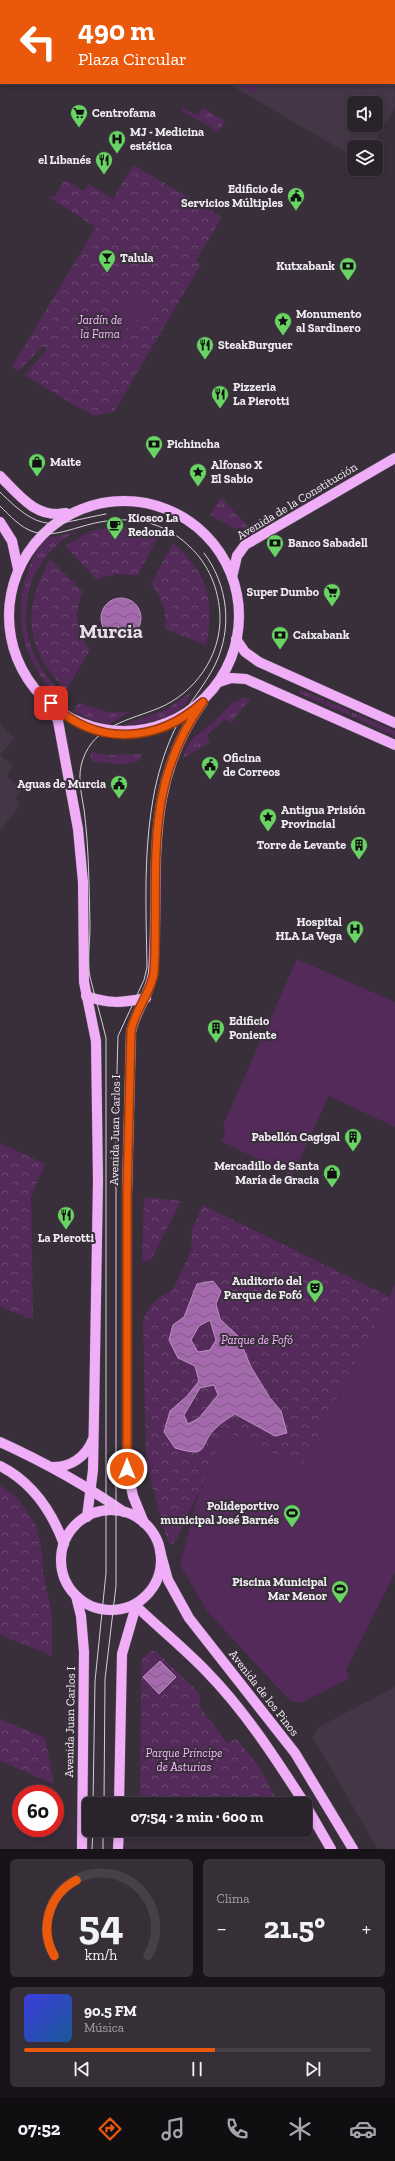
<!DOCTYPE html>
<html lang="es">
<head>
<meta charset="utf-8">
<style>
	:root { --surface:#2a232c; --page:#362f38; --text:#f1f3f6; --muted:#a5a4a9; --line:#464048; --accent:#ea580c }
	body { margin:0; font-family:"Zilla Slab",serif; background:var(--page); color:var(--text); height:100vh; display:flex; flex-direction:column; font-size:15px; white-space:nowrap }
	* { box-sizing:border-box; margin:0 }
	p { font-size:13px; color:var(--muted) }
	.icon { flex:none; width:22px; height:22px; fill:none; stroke:currentColor; stroke-width:2; stroke-linecap:round; stroke-linejoin:round }
	.map { position:relative; height:1849px; overflow:hidden }
	.details { display:flex; flex-direction:column; gap:10px; padding:10px; background:#171318; flex:1 }
	.details>* { flex:none }
	.guide { position:absolute; left:0px; top:0px; width:395px; height:84px; box-shadow:0 2px 6px #0003,0 0 0 1px var(--line); background:#ea580c; color:#fff; overflow:hidden }
	.tools { position:absolute; left:347px; top:96px; display:grid; gap:8px }
	.tools a { display:grid; place-items:center; width:36px; height:36px; border-radius:6px; background:var(--surface); box-shadow:0 2px 6px #0003,0 0 0 1px var(--line); font-size:20px }
	.speed { position:absolute; left:12px; top:1785px; display:flex; gap:8px; font-size:20px; font-weight:700; text-align:center }
	.speed>* { display:grid; place-content:center; width:52px; height:52px; border-radius:50%; background:var(--surface); box-shadow:0 2px 6px #0003,0 0 0 1px var(--line); line-height:1 }
	.speed .limit { border:6px solid #d22; background:#fff; color:#111 }
	.pin { position:absolute; display:grid; place-items:center; width:34px; height:34px; color:#fff; margin:-17px; border-radius:8px; box-shadow:0 2px 6px #0006 }
	.me { position:absolute; width:44px; margin:-22px; rotate:0deg; stroke-linejoin:round; filter:drop-shadow(0 0 3px #0008) }
	.turn { display:flex; align-items:center; gap:14px; height:84px; padding:0 12px; font-size:18px }
	.turn .icon { width:52px; height:52px; stroke-width:2.5 }
	.turn b { display:block; font-size:28px; line-height:34px }
	.big { font-size:30px; font-weight:800; line-height:1.1 }
	.details .card { flex:1; display:flex; flex-direction:column; justify-content:center; gap:6px; min-width:0; padding:0 14px; border-radius:6px; background:var(--page) }
	.details .dial { align-items:center; gap:0 }
	.dial svg { height:104px; overflow:visible; fill:none; stroke:var(--line); stroke-width:7; stroke-linecap:round; text-anchor:middle }
	.dial text { fill:var(--text); stroke:none }
	.song { display:flex; align-items:center; gap:12px }
	.cover { width:48px; height:48px; border-radius:6px; background:linear-gradient(135deg,hsl(240 70% 55%),hsl(210 70% 35%)) }
	.played { height:4px; border-radius:2px; background:linear-gradient(90deg,var(--accent) 55%,var(--line) 55%) }
	.keys { display:flex; justify-content:space-around; direction:ltr }
	.heat { display:flex; justify-content:space-between; align-items:center; font-size:22px; direction:ltr }
	.details .tiles { flex:1; display:grid; gap:10px; grid-template-columns:1fr 1fr }
	.card:last-child { grid-column:span 2 }
	.trip { position:absolute; left:82px; top:1797px; width:230px; height:40px; border-radius:6px; background:var(--surface); box-shadow:0 2px 6px #0003,0 0 0 1px var(--line); font-weight:800; line-height:40px; text-align:center }
	.tab-bar { display:flex; height:64px; justify-content:space-around; align-items:center; background:#110e12; color:var(--muted) }
	.tab-bar .icon { width:28px; height:28px }
	.tab-bar .selected { color:var(--accent) }
	.tab-bar b { font-size:18px; color:var(--text) }
	.map>svg:first-child { display:block }
</style>
</head>
<body>
<div class="map">
<svg width="395" height="1849" viewBox="0 0 395 1849">
	<defs>
		<pattern id="grass-tufts" width="24" height="20" patternUnits="userSpaceOnUse"><rect width="24" height="20" fill="#532a59"/><path d="M3 7l-1-3M5 7V3M7 7l1-3M15 17l-1-3M17 17v-4M19 17l1-3" fill="none" stroke="#6c4971"/></pattern>
		<pattern id="forest-crowns" width="20" height="18" patternUnits="userSpaceOnUse"><rect width="20" height="18" fill="#532a59"/><path d="M2 6a3 3 0 1 1 6 0M12 15a3 3 0 1 1 6 0" fill="none" stroke="#6c4971"/></pattern>
		<pattern id="water-waves" width="16" height="10" patternUnits="userSpaceOnUse"><rect width="16" height="10" fill="#a468ac"/><path d="M0 5q4-4 8 0t8 0" fill="none" stroke="#805b84"/></pattern>
	</defs>
	<rect width="100%" height="100%" fill="#382f3a"/>
	<g fill="#443646" fill-rule="evenodd">
		<path d="M169 0H318L320 1H168Z"/>
		<path d="M394 43 395 107 371 147H354V157L227 83H394ZM354 103H376V125H354Z"/>
		<path d="M0 724 14 738 0 755 13 766 6 776 22 789 15 799 19 803 17 810 0 830Z"/>
		<path d="M395 1687V1849H378L313 1738 317 1728Z"/>
	</g>
	<g fill="url(#grass-tufts)">
		<path d="M184 108 198 116 202 108 225 121 219 132 182 111Z"/>
		<path d="M221 497 250 529 233 528 210 515Z"/>
		<path d="M80 529C14 564 8 646 64 694L59 699C23 662 10 614 30 565 33 557 39 541 48 537 50 536 54 537 57 536 65 535 73 532 80 529Z"/>
		<path d="M300 689 325 700 323 704 299 693Z"/>
		<path d="M193 691C190 695 188 700 185 704 171 720 142 724 123 725L167 709Z"/>
		<path d="M243 698H251L230 724 225 719 206 736 211 742 183 758 188 744 193 738 214 721 232 703Z"/>
		<path d="M327 701 350 711 349 715 325 705Z"/>
		<path d="M79 703 108 712H130L108 725 89 719 73 711Z"/>
		<path d="M352 712 395 731V736L351 716Z"/>
		<path d="M92 752 108 755 142 754 140 760C127 767 108 763 93 762L90 757Z"/>
	</g>
	<g fill="url(#forest-crowns)">
		<path d="M133 165 222 217 196 261 201 264 114 412 93 416 24 375 44 353 47 349 43 346 19 371 12 367 96 227 48 197 56 195 65 180 84 191 89 184 113 199Z"/>
		<path d="M120 526 140 529 159 535 137 576C122 573 111 574 96 579L65 546 90 531Z"/>
		<path d="M173 543C207 571 216 603 206 645L165 629C167 610 162 599 151 584Z"/>
		<path d="M50 559 83 592C73 614 76 631 90 650L66 690C24 647 22 611 50 559Z"/>
		<path d="M0 1143 45 1164 31 1197 33 1320 0 1307Z"/>
		<path d="M144 1197 181 1201 151 1260 142 1262Z"/>
		<path d="M203 1205 390 1297 302 1467 226 1432 178 1537 172 1545 169 1544 161 1520 146 1462 143 1321C148 1305 157 1297 172 1291L191 1251 192 1229Z"/>
		<path d="M0 1485 18 1498 37 1527 42 1551 43 1572 52 1614V1656L0 1635Z"/>
		<path d="M150 1651H156L200 1694V1707L228 1744 236 1738 260 1768 279 1804H140L141 1679 142 1659Z"/>
		<path d="M0 1719 45 1738 54 1784 0 1761Z"/>
	</g>
	<g fill="#532a59">
		<path d="M237 83H261L255 94Z"/>
		<path d="M135 292 150 309 111 341 97 324Z"/>
		<path d="M297 959 395 1002V1127L329 1096 292 1176 221 1141 225 1134 223 1125Z"/>
		<path d="M395 1283V1573L346 1670 350 1678 301 1703 290 1701 207 1611 180 1565 199 1491 226 1432 302 1467 390 1297Z"/>
	</g>
	<g fill="url(#water-waves)" stroke="#bb90c1" fill-rule="evenodd">
		<circle cx="121" cy="618" r="20"/>
		<path d="M213 1281 221 1291 216 1304 220 1319 238 1336 251 1367 270 1398 281 1411 287 1433 275 1436 235 1414C229 1418 222 1422 217 1427 197 1445 212 1459 175 1448L164 1432 170 1411 187 1396 199 1381 195 1366 178 1358 169 1340 173 1325 184 1317 197 1284ZM210 1320 216 1340 210 1350 198 1352 191 1340 199 1326ZM214 1385 218 1395 199 1418 188 1424 184 1415 200 1388Z"/>
		<path d="M160 1661 176 1677 159 1694 143 1677Z"/>
	</g>
	<g fill="none" stroke-linecap="round" stroke-linejoin="round">
		<g stroke="#564d58" stroke-width="11">
			<g id="major">
				<path d="M0 476C19 495 36 519 66 513"/>
				<circle cx="124" cy="616" r="115"/>
				<path d="M0 522 12 541 18 569"/>
				<path d="M232 577 237 556 245 545 395 458"/>
				<path d="M236 639 245 652 259 662 395 723"/>
				<path d="M219 682 231 678 246 679 395 745"/>
				<path d="M43 694 52 707 58 721 78 829 83 882 84 982 96 1041 98 1180 94 1416 93 1470 87 1517"/>
				<path d="M86 996C109 1004 122 1003 146 998"/>
				<path d="M0 1442C44 1462 84 1484 124 1512"/>
				<path d="M0 1466C32 1482 52 1512 64 1544"/>
				<path d="M53 1467C71 1467 86 1457 93 1439"/>
				<circle cx="111" cy="1560" r="50"/>
				<path d="M144 1523 133 1496 127 1469V1193L131 1032C135 1011 150 995 153 973 161 875 140 789 203 702"/>
				<path d="M160 1551 168 1580 189 1618 295 1753 353 1849"/>
				<path d="M76 1596 81 1616 84 1652 82 1849"/>
				<path d="M136 1606C159 1628 184 1648 207 1672 246 1712 275 1758 305 1804"/>
				<path d="M119 1804 122 1654 136 1606"/>
				<path d="M305 1804 331 1849"/>
				<path d="M118 1849 119 1830"/>
			</g>
		</g>
		<use href="#major" stroke="#f0aef8" stroke-width="10"/>
		<g stroke="#d5ced6" stroke-width="1">
			<path d="M0 492C44 536 51 524 106 514"/>
			<path d="M0 506C10 516 21 528 34 532 49 537 66 531 80 527 119 515 158 516 189 546 209 564 219 590 220 616 221 656 195 693 159 708 130 720 95 725 83 759 77 775 81 792 84 809 89 848 89 887 90 926 90 942 87 961 90 977 95 997 101 1017 106 1038V1573L95 1681 93 1804"/>
			<path d="M104 1804 105 1679 116 1586V1106L118 1036 144 980 147 967C146 908 143 847 155 789 160 766 167 744 178 723 189 703 205 685 215 665 233 628 228 585 204 553"/>
			<path d="M92 1849 93 1830"/>
			<path d="M103 1849V1830"/>
		</g>
	</g>
	<g fill="none" stroke-linecap="round" stroke-linejoin="round">
		<g stroke="#983908" stroke-width="10">
			<path id="route" d="M51 703C96 747 158 743 203 702 140 788 160 876 154 973 150 995 134 1011 131 1032L127 1193V1469"/>
		</g>
		<use href="#route" stroke="#ea580c" stroke-width="7"/>
	</g>
	<defs>
		<g id="supermarket-pin" transform="scale(0.9)"><path d="M0 17L-7.5 6A9.5 9.5 0 1 1 7.5 6Z" fill="#69d464" stroke="#382f3a"/><path d="M-6-5.5h2.5l.6 2H6L4.5 2H-2.5L-4.4-4H-6ZM-1.5 3.2a1.3 1.3 0 1 0 .1 0ZM3 3.2a1.3 1.3 0 1 0 .1 0Z" fill="#111"/></g>
		<g id="hospital-pin" transform="scale(0.9)"><path d="M0 17L-7.5 6A9.5 9.5 0 1 1 7.5 6Z" fill="#69d464" stroke="#382f3a"/><path d="M-5-5h3v3.5h4V-5h3V5h-3V1.5h-4V5h-3Z" fill="#111"/></g>
		<g id="restaurant-pin" transform="scale(0.9)"><path d="M0 17L-7.5 6A9.5 9.5 0 1 1 7.5 6Z" fill="#69d464" stroke="#382f3a"/><path d="M-5-6h1v4h1v-4h1v4h1v-4h1v5L-1.5 .5V6h-2V.5L-5-1ZM5-6V6H3V1.5H1.5Q1.5-4 5-6Z" fill="#111"/></g>
		<g id="civic-pin" transform="scale(0.9)"><path d="M0 17L-7.5 6A9.5 9.5 0 1 1 7.5 6Z" fill="#69d464" stroke="#382f3a"/><path d="M-.6-6.5H3V-4.5H.6V-3L4-1V1h2V6H-6V1h2V-1L-.6-3ZM-1.2 2.5V6h2.4V2.5Z" fill="#111"/></g>
		<g id="bar-pin" transform="scale(0.9)"><path d="M0 17L-7.5 6A9.5 9.5 0 1 1 7.5 6Z" fill="#69d464" stroke="#382f3a"/><path d="M-6-5H6L.8 .8V4.5H3.5V6h-7V4.5H-.8V.8Z" fill="#111"/></g>
		<g id="bank-pin" transform="scale(0.9)"><path d="M0 17L-7.5 6A9.5 9.5 0 1 1 7.5 6Z" fill="#69d464" stroke="#382f3a"/><path d="M-6-4H6V4H-6ZM0-2.3a2.3 2.3 0 1 0 0 4.6a2.3 2.3 0 1 0 0-4.6Z" fill="#111"/></g>
		<g id="sight-pin" transform="scale(0.9)"><path d="M0 17L-7.5 6A9.5 9.5 0 1 1 7.5 6Z" fill="#69d464" stroke="#382f3a"/><path d="M0-6L1.8-2.2L6-1.7L2.9 1.2L3.7 5.4L0 3.3L-3.7 5.4L-2.9 1.2L-6-1.7L-1.8-2.2Z" fill="#111"/></g>
		<g id="shop-pin" transform="scale(0.9)"><path d="M0 17L-7.5 6A9.5 9.5 0 1 1 7.5 6Z" fill="#69d464" stroke="#382f3a"/><path d="M-5-2.5h2.3a2.7 3.5 0 0 1 5.4 0H5L5.5 6h-11ZM-1.5-2.5h3a1.5 2.3 0 0 0-3 0Z" fill="#111"/></g>
		<g id="cafe-pin" transform="scale(0.9)"><path d="M0 17L-7.5 6A9.5 9.5 0 1 1 7.5 6Z" fill="#69d464" stroke="#382f3a"/><path d="M-5.5-4.5H6V0H3Q3 3.5 0 3.5H-2.5Q-5.5 3.5-5.5 0ZM3-3.2v2h1.7v-2ZM-6 4.5H4V6H-6Z" fill="#111"/></g>
		<g id="building-pin" transform="scale(0.9)"><path d="M0 17L-7.5 6A9.5 9.5 0 1 1 7.5 6Z" fill="#69d464" stroke="#382f3a"/><path d="M-4-6H4V6H1V3H-1V6H-4ZM-2.5-4.3h1.7v1.8h-1.7ZM.8-4.3h1.7v1.8H.8ZM-2.5-1h1.7V.8h-1.7ZM.8-1h1.7V.8H.8Z" fill="#111"/></g>
		<g id="theatre-pin" transform="scale(0.9)"><path d="M0 17L-7.5 6A9.5 9.5 0 1 1 7.5 6Z" fill="#69d464" stroke="#382f3a"/><path d="M-5-5.5Q0-4 5-5.5V0Q5 5 0 6Q-5 5-5 0ZM-3.3-2.5H-1v1.5H-3.3ZM1-2.5H3.3v1.5H1ZM-2.8 1Q0 5.5 2.8 1Z" fill="#111"/></g>
		<g id="stadium-pin" transform="scale(0.9)"><path d="M0 17L-7.5 6A9.5 9.5 0 1 1 7.5 6Z" fill="#69d464" stroke="#382f3a"/><path d="M0-5a6.5 5 0 1 0 0 10a6.5 5 0 1 0 0-10ZM-3.5-1.8h7v3.6h-7Z" fill="#111"/></g>
	</defs>
	<g fill-rule="evenodd">
		<use href="#supermarket-pin" x="79" y="113"/>
		<use href="#hospital-pin" x="117" y="139"/>
		<use href="#restaurant-pin" x="104" y="160"/>
		<use href="#civic-pin" x="296" y="196"/>
		<use href="#bar-pin" x="107" y="258"/>
		<use href="#bank-pin" x="348" y="266"/>
		<use href="#sight-pin" x="283" y="321"/>
		<use href="#restaurant-pin" x="205" y="345"/>
		<use href="#restaurant-pin" x="220" y="394"/>
		<use href="#bank-pin" x="154" y="444"/>
		<use href="#shop-pin" x="37" y="462"/>
		<use href="#sight-pin" x="198" y="472"/>
		<use href="#cafe-pin" x="115" y="525"/>
		<use href="#bank-pin" x="275" y="543"/>
		<use href="#supermarket-pin" x="332" y="592"/>
		<use href="#bank-pin" x="280" y="635"/>
		<use href="#civic-pin" x="210" y="765"/>
		<use href="#civic-pin" x="119" y="784"/>
		<use href="#sight-pin" x="268" y="817"/>
		<use href="#building-pin" x="359" y="845"/>
		<use href="#hospital-pin" x="355" y="929"/>
		<use href="#building-pin" x="216" y="1028"/>
		<use href="#building-pin" x="353" y="1137"/>
		<use href="#shop-pin" x="332" y="1173"/>
		<use href="#restaurant-pin" x="66" y="1215"/>
		<use href="#theatre-pin" x="315" y="1288"/>
		<use href="#stadium-pin" x="292" y="1513"/>
		<use href="#stadium-pin" x="340" y="1589"/>
	</g>
	<g text-anchor="middle" dominant-baseline="central" stroke-width="4" stroke-linejoin="round" paint-order="stroke">
		<g font-size="12" font-weight="bold" fill="#f2ecf3" stroke="#382f3a" text-anchor="start">
			<text x="92" y="113">Centrofama</text>
			<text x="130" y="132">MJ - Medicina<tspan x="130" dy="14">estética</tspan></text>
			<text x="91" y="160" text-anchor="end">el Libanés</text>
			<text x="283" y="189" text-anchor="end">Edificio de<tspan x="283" dy="14">Servicios Múltiples</tspan></text>
			<text x="120" y="258">Talula</text>
			<text x="335" y="266" text-anchor="end">Kutxabank</text>
			<text x="296" y="314">Monumento<tspan x="296" dy="14">al Sardinero</tspan></text>
			<text x="218" y="345">SteakBurguer</text>
			<text x="233" y="387">Pizzeria<tspan x="233" dy="14">La Pierotti</tspan></text>
			<text x="167" y="444">Pichincha</text>
			<text x="50" y="462">Maite</text>
			<text x="211" y="465">Alfonso X<tspan x="211" dy="14">El Sabio</tspan></text>
			<text x="128" y="518">Kiosco La<tspan x="128" dy="14">Redonda</tspan></text>
			<text x="288" y="543">Banco Sabadell</text>
			<text x="319" y="592" text-anchor="end">Super Dumbo</text>
			<text x="293" y="635">Caixabank</text>
			<text x="223" y="758">Oficina<tspan x="223" dy="14">de Correos</tspan></text>
			<text x="106" y="784" text-anchor="end">Aguas de Murcia</text>
			<text x="281" y="810">Antigua Prisión<tspan x="281" dy="14">Provincial</tspan></text>
			<text x="346" y="845" text-anchor="end">Torre de Levante</text>
			<text x="342" y="922" text-anchor="end">Hospital<tspan x="342" dy="14">HLA La Vega</tspan></text>
			<text x="229" y="1021">Edificio<tspan x="229" dy="14">Poniente</tspan></text>
			<text x="340" y="1137" text-anchor="end">Pabellón Cagigal</text>
			<text x="319" y="1166" text-anchor="end">Mercadillo de Santa<tspan x="319" dy="14">María de Gracia</tspan></text>
			<text x="66" y="1238" text-anchor="middle">La Pierotti</text>
			<text x="302" y="1281" text-anchor="end">Auditorio del<tspan x="302" dy="14">Parque de Fofó</tspan></text>
			<text x="279" y="1506" text-anchor="end">Polideportivo<tspan x="279" dy="14">municipal José Barnés</tspan></text>
			<text x="327" y="1582" text-anchor="end">Piscina Municipal<tspan x="327" dy="14">Mar Menor</tspan></text>
		</g>
		<g font-size="12" font-style="italic" fill="#f7b6ff" stroke="#382f3a">
			<text x="100" y="320">Jardín de<tspan x="100" dy="14">la Fama</tspan></text>
			<text x="257" y="1340">Parque de Fofó</text>
			<text x="184" y="1753">Parque Principe<tspan x="184" dy="14">de Asturias</tspan></text>
		</g>
		<g font-size="12" fill="#f2ecf3" stroke="#382f3a">
			<text transform="translate(297 501) rotate(-31)">Avenida de la Constitución</text>
			<text transform="translate(115 1130) rotate(-89)">Avenida Juan Carlos I</text>
			<text transform="translate(264 1693) rotate(52)">Avenida de los Pinos</text>
			<text transform="translate(70 1722) rotate(-89)">Avenida Juan Carlos I</text>
		</g>
		<g font-size="20" font-weight="bold" fill="#e9ddeb" stroke="#382f3a">
			<text x="111" y="631">Murcia</text>
		</g>
	</g>
</svg>
<div class="tools">
<a><svg class="icon" aria-label="sound" viewBox="0 0 24 24"><path d="M4 9h4l5-4v14l-5-4H4zM17 9q2 3 0 6"/></svg></a>
<a><svg class="icon" aria-label="layers" viewBox="0 0 24 24"><path d="M12 4l9 5-9 5-9-5zM3 14l9 5 9-5"/></svg></a>
</div>
<div class="speed"><div class="limit">60</div></div>
<div class="pin" style="left:51px;top:703px;background:#d93025"><svg class="icon" aria-label="arrive" viewBox="0 0 24 24"><path d="M6 21V4h12l-3 4 3 4H6"/></svg></div>
<svg class="me" style="left:127px;top:1469px" viewBox="-20 -20 40 40"><circle r="17" fill="#ea580c" stroke="#fff" stroke-width="3"/><path d="M0-11L8 9 0 5-8 9z" fill="#fff"/></svg>
<div class="trip">07:54 · 2 min · 600 m</div>
<div class="guide">
<div class="turn"><svg class="icon" aria-label="left" viewBox="0 0 24 24"><path d="M17 20v-9H6M10 6l-5 5 5 5"/></svg><div><b>490 m</b>Plaza Circular</div></div>
</div>
</div>
<section class="details">
<div class="tiles">
<div class="card dial"><svg viewBox="0 0 100 80">
<path d="M14 69A42 42 0 1 1 86 69"/>
<path d="M14 69A42 42 0 0 1 31 11" stroke="#ea580c"/>
<text x="50" y="56" font-size="32" font-weight="700">54</text>
<text x="50" y="72" font-size="11">km/h</text>
</svg></div>
<div class="card"><p>Clima</p>
<div class="heat"><a>−</a><b class="big">21.5°</b><a>+</a></div>
</div>
<div class="card">
<div class="song"><i class="cover"></i><div><b>90.5 FM</b><p>Música</p></div></div>
<div class="played"></div>
<div class="keys"><svg class="icon" aria-label="previous" viewBox="0 0 24 24"><path d="M18 5L8 12l10 7zM5 5v14"/></svg><svg class="icon" aria-label="pause" viewBox="0 0 24 24"><path d="M8 5v14M16 5v14"/></svg><svg class="icon" aria-label="next" viewBox="0 0 24 24"><path d="M6 5l10 7-10 7zM19 5v14"/></svg></div>
</div>
</div>
</section>
<nav class="tab-bar">
<b>07:52</b>
<svg class="icon selected" aria-label="directions" viewBox="0 0 24 24"><path d="M12 3l9 9-9 9-9-9zM9 14v-3h6M13 9l2 2-2 2"/></svg>
<svg class="icon" aria-label="music" viewBox="0 0 24 24"><path d="M9 18V5l10-2v13"/><circle cx="6" cy="18" r="3"/><circle cx="16" cy="16" r="3"/></svg>
<svg class="icon" aria-label="phone" viewBox="0 0 24 24"><path d="M5 4h4l2 5-3 2q2 4 5 5l2-3 5 2v4C11 20 4 13 5 4z"/></svg>
<svg class="icon" aria-label="climate" viewBox="0 0 24 24"><path d="M12 3v18M4 7l16 10M4 17L20 7"/></svg>
<svg class="icon" aria-label="car" viewBox="0 0 24 24"><path d="M5 17H2v-5l4-1 3-4h7l3 4 3 1v5h-3M9 17h6M6 11h13"/><circle cx="7" cy="17" r="2"/><circle cx="17" cy="17" r="2"/></svg>
</nav>
</body>
</html>
